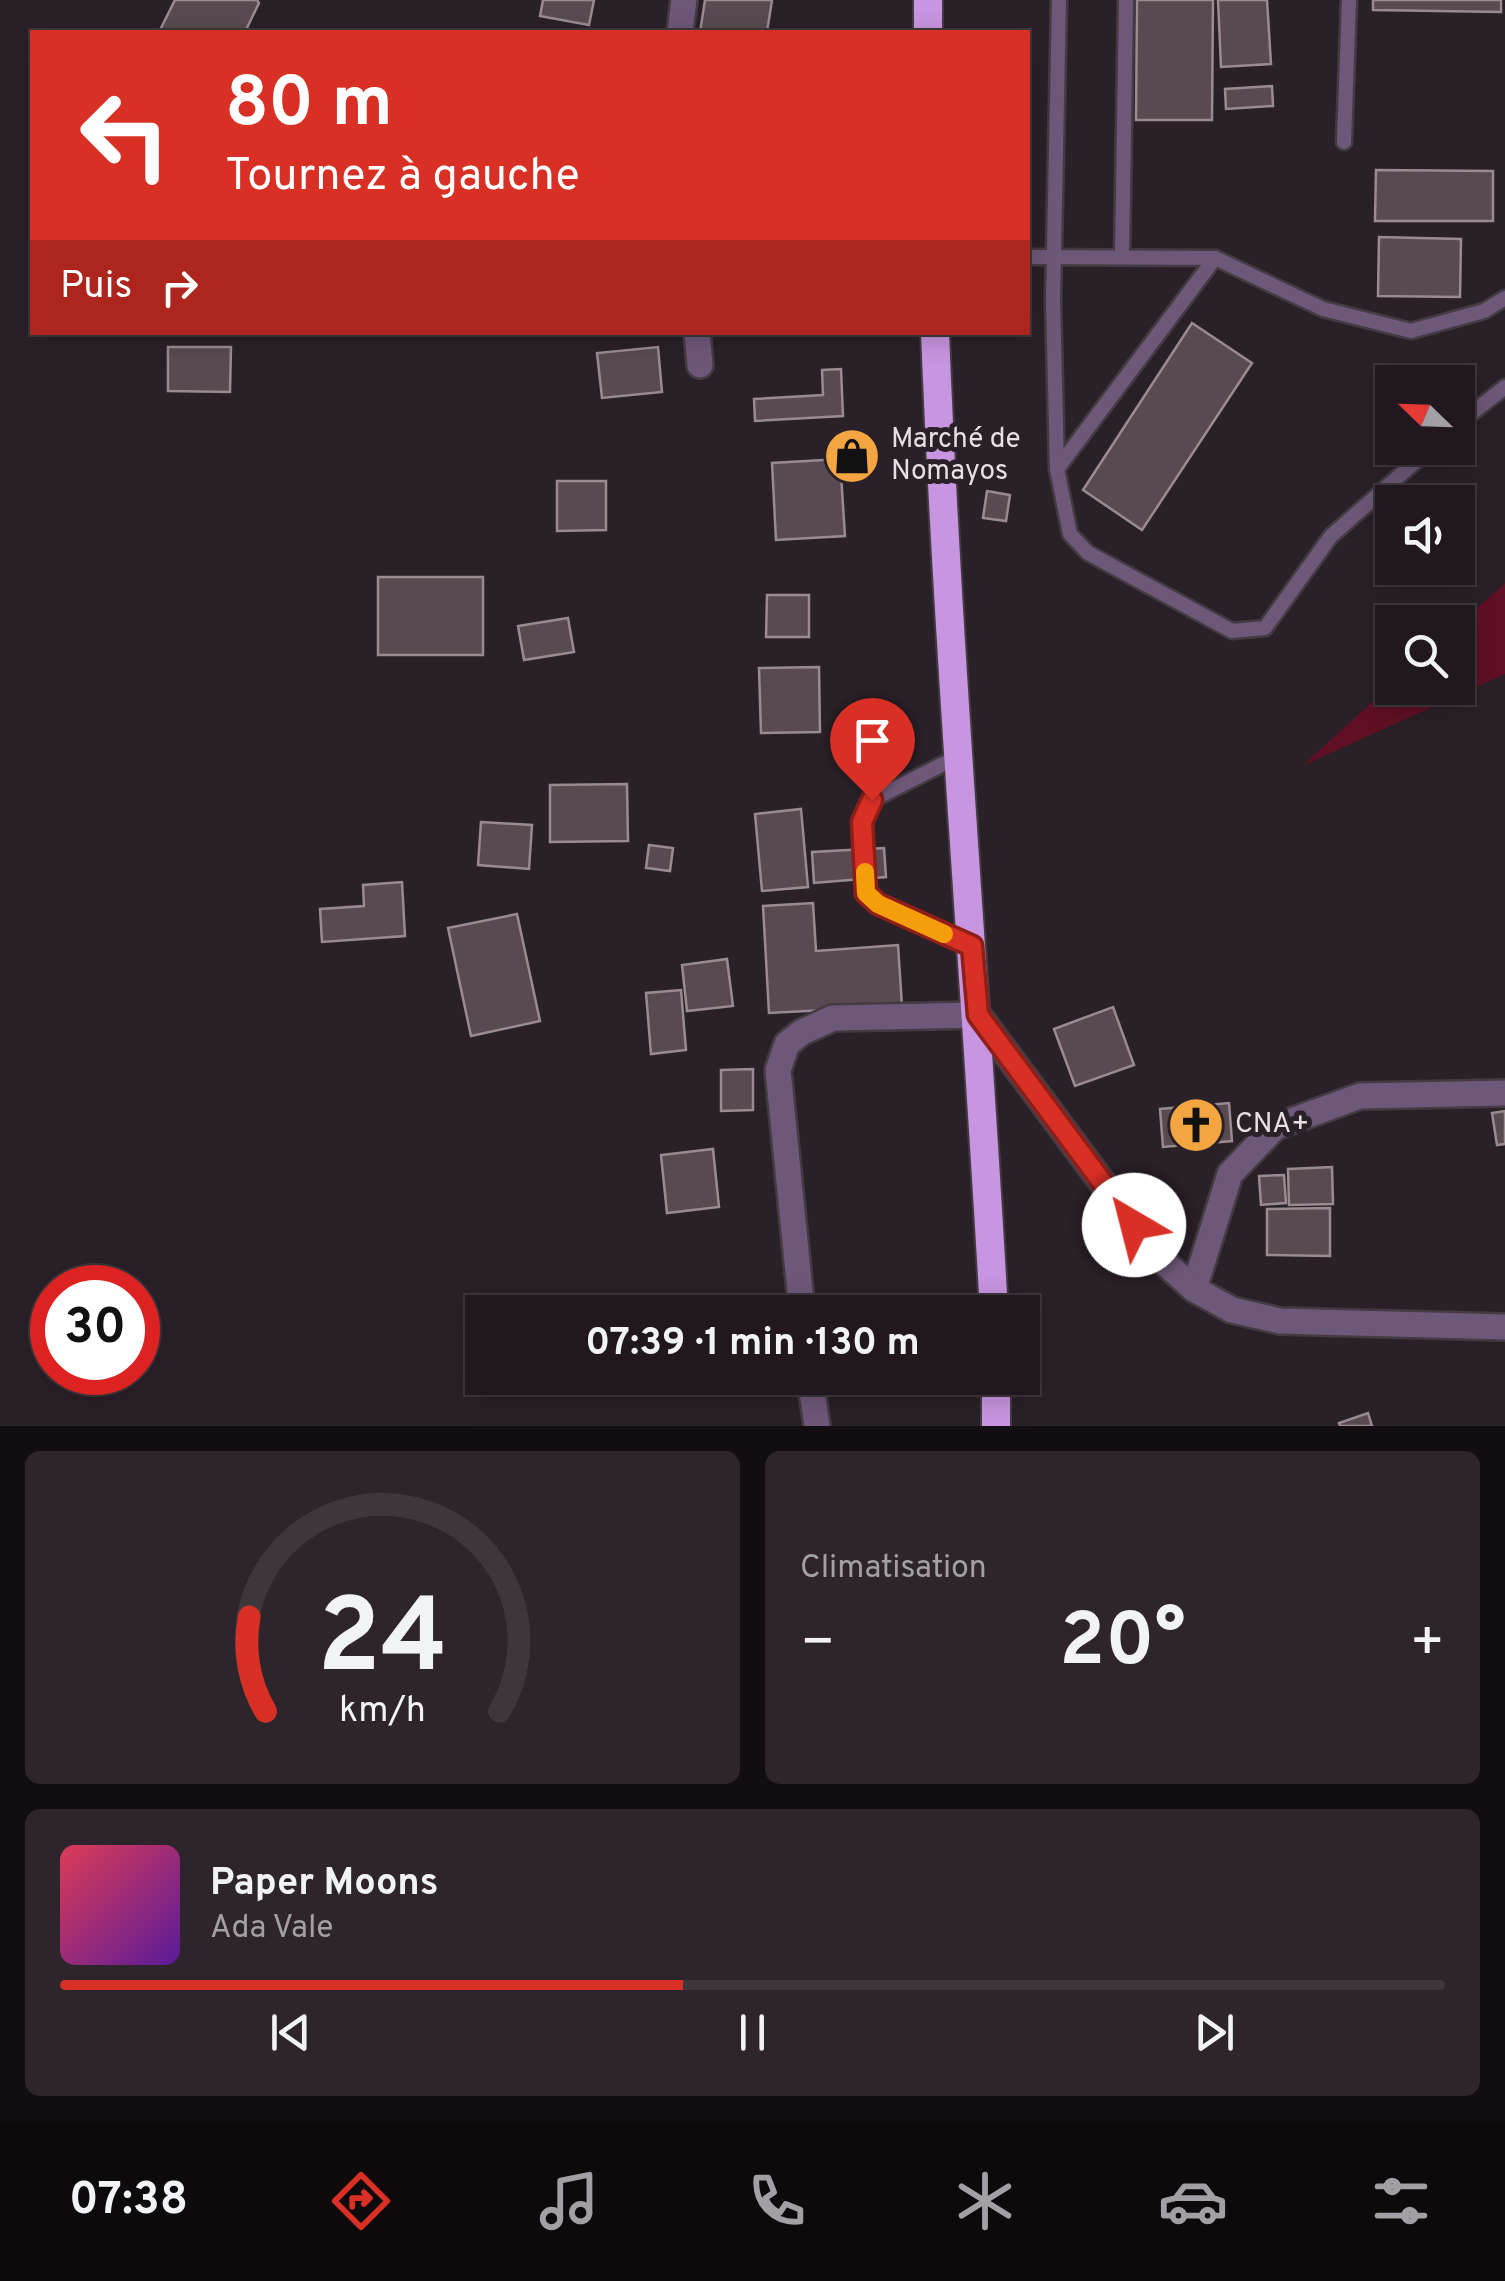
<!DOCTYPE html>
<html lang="fr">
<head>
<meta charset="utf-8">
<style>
	:root { --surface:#20181e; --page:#2d252b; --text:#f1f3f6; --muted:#a2a0a4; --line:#3d373c; --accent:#d93025 }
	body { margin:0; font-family:Overpass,sans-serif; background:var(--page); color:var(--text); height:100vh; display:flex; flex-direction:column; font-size:38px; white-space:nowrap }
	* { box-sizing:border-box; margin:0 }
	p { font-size:32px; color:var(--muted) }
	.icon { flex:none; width:55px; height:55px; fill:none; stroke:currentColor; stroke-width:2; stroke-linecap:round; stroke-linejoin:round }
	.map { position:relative; height:1426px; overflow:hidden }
	.drawer { display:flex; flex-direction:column; gap:25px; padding:25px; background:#120d10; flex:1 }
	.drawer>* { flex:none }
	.hud { position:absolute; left:30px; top:30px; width:1000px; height:305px; border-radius:0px; box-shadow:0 5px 25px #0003,0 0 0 2px var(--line); background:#d93025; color:#fff; overflow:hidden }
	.needle { width:65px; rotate:293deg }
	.fabs { position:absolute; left:1375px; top:365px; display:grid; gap:20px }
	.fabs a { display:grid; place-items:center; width:100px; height:100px; border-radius:0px; background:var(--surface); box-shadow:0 5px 25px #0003,0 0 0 2px var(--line); font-size:50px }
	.speed { position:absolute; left:30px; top:1265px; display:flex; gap:20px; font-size:50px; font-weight:700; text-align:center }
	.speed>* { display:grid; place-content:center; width:130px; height:130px; border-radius:50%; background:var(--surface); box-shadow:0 5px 25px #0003,0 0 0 2px var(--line); line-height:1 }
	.speed .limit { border:15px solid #d22; background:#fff; color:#111 }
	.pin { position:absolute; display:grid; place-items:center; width:85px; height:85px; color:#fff; margin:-102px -42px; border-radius:50% 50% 50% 0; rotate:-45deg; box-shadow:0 0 10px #0007 }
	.pin .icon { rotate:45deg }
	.me { position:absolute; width:110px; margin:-55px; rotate:323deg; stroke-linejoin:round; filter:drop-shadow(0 0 8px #0008) }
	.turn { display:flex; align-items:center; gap:35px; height:210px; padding:0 30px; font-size:45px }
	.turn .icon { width:130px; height:130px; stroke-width:2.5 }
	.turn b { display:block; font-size:70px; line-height:85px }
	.then { display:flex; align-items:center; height:95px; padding:0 30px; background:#0003; gap:20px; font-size:38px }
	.big { font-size:75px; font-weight:700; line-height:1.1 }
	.drawer .tile { flex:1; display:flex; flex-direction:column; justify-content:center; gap:15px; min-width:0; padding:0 35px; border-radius:15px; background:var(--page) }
	.drawer .dial { align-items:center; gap:0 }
	.dial svg { height:260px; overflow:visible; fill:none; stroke:var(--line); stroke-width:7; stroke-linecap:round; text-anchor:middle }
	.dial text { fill:var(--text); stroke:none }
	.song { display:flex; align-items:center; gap:30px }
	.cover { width:120px; height:120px; border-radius:15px; background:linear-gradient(135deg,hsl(350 70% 55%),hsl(270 70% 35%)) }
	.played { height:10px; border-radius:5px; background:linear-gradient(90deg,var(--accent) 45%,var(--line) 45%) }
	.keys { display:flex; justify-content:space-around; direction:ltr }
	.heat { display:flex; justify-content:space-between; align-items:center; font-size:55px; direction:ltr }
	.drawer .tiles { flex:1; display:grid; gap:25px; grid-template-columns:1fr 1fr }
	.tile:last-child { grid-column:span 2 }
	.trip { position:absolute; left:465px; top:1295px; width:575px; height:100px; border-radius:0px; background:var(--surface); box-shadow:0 5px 25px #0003,0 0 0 2px var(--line); font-weight:700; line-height:100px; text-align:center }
	.tab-bar { display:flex; height:160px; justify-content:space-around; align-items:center; background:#0d0a0c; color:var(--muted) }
	.tab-bar .icon { width:70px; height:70px }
	.tab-bar .active { color:var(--accent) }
	.tab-bar b { font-size:45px; color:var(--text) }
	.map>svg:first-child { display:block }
</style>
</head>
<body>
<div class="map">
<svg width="1505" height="1426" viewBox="0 0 1505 1426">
	<rect width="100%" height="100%" fill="#2a2028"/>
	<path fill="#601025" d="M1505 583V674L1302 766 1392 684V688H1458V625Z"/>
	<g fill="#584a50" stroke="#9a8b91" stroke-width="2.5">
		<path d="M175 0H257L259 3 245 32H159Z"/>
		<path d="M543 0H594L589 25 540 16Z"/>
		<path d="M705 0H772L767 32H700Z"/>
		<path d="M1137 0H1213L1212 120H1136Z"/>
		<path d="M1218 0H1267L1271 64 1221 67Z"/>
		<path d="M1373 0H1501V12L1373 10Z"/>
		<path d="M1272 86 1273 106 1226 109 1225 89Z"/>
		<path d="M1376 170 1493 171V221H1375Z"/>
		<path d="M1379 237 1461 239 1460 297 1378 296Z"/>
		<path d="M1192 323 1252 363 1142 530 1083 490Z"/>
		<path d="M168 347H231L230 392 168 391Z"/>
		<path d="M658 347 662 392 602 398 597 353Z"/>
		<path d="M841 369 843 416 755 421 754 399 823 395 822 370Z"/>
		<path d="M840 459 845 536 776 540 772 463Z"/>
		<path d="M557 481H606V530L557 531Z"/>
		<path d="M987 491 1010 495 1006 521 983 518Z"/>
		<rect x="378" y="577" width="105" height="78"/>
		<path d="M767 595H809V637H766Z"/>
		<path d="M568 618 574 652 524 660 518 626Z"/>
		<path d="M819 667 820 732 761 733 759 668Z"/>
		<path d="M627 784 628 841 550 842V785Z"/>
		<path d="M801 809 808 887 762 891 755 814Z"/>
		<path d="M481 822 532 825 529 869 478 865Z"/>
		<path d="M649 845 673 848 670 871 646 868Z"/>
		<path d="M884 848 886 877 814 883 812 852Z"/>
		<path d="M402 882 405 936 322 942 320 909 364 906 363 885Z"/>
		<path d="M813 903 816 951 898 945 902 1006 769 1013 763 906Z"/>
		<path d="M517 914 540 1021 471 1036 448 928Z"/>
		<path d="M727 959 733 1006 687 1011 682 965Z"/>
		<path d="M681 990 686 1050 651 1054 646 993Z"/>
		<path d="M1113 1007 1134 1065 1075 1086 1054 1029Z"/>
		<path d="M753 1069V1110L721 1111V1070Z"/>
		<path d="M1229 1103 1232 1141 1163 1147 1160 1109Z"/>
		<path d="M1505 1111V1144L1497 1145 1492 1113Z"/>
		<path d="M713 1149 719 1207 667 1213 661 1155Z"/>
		<path d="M1332 1167 1333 1204 1289 1205 1288 1169Z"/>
		<path d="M1284 1175 1286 1203 1261 1205 1259 1176Z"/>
		<path d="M1330 1208V1256L1267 1255V1209Z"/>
		<path d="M864 1296V1312H805V1298Z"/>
		<path d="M1368 1413 1372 1426H1340L1339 1423Z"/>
	</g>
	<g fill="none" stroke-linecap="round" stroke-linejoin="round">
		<g stroke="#443b42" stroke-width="19">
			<g id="service">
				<path d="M1059 0 1053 300 1057 469 1070 534 1088 553 1232 631 1265 628 1331 536 1431 448"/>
				<path d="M1344 142 1349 0"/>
				<path d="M1122 256 1126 0"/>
				<path d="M1028 257 1215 258 1323 309 1411 331 1484 311 1505 298"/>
				<path d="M1458 424 1505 387"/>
				<path d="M1057 469 1215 258"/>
				<path d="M957 757 872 800 862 822 867 893 877 904 972 946"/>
			</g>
		</g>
		<g stroke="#443b42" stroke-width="30">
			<g id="minor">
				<path d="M680 32 684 0"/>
				<path d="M697 332 700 365"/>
				<path d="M1194 1289 1230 1174 1275 1127 1360 1096 1505 1093"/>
				<path d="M802 1312 778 1070 787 1044 802 1032 833 1018 978 1015 1156 1255 1194 1289 1232 1310 1280 1321 1505 1327"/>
				<path d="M810 1378 817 1426"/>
			</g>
		</g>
		<g stroke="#443b42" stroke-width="32">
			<g id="trunk">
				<path d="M928 0V32"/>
				<path d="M935 332C948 660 976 986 994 1312"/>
				<path d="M996 1378V1426"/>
			</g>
		</g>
		<use href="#service" stroke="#6e5879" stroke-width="14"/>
		<use href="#minor" stroke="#6e5879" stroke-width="25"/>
		<use href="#trunk" stroke="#c895e0" stroke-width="28"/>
	</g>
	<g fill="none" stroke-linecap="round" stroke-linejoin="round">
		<g stroke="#8d1f18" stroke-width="25">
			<path id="route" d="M872 800 862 822 866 893 878 904 972 946 978 1015 1134 1225"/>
		</g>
		<use href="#route" stroke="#d93025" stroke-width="18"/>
		<path stroke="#f59e0b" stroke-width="18" d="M865 872 866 893 878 904 944 934"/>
	</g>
	<defs>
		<g id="shop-disc" transform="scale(2.875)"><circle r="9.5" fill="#f2a541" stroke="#2a2028"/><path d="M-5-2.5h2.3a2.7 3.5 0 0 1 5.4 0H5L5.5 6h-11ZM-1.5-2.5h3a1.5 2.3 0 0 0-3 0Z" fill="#111"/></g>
		<g id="church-disc" transform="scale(2.875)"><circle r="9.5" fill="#f2a541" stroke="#2a2028"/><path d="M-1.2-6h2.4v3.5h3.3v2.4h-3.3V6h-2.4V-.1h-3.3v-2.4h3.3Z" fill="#111"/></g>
	</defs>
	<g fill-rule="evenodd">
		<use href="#shop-disc" x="852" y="456"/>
		<use href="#church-disc" x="1196" y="1125"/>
	</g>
	<g text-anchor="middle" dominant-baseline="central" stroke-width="10" stroke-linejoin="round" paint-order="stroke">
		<g font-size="28" fill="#e6e0e5" stroke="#2a2028" text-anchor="start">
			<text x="891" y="440">Marché de<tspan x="891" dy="32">Nomayos</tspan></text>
			<text x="1235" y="1125">CNA+</text>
		</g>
	</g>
</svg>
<div class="fabs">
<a><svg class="needle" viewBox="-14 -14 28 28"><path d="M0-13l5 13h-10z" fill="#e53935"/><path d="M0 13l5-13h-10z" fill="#a2a0a4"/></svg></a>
<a><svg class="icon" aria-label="sound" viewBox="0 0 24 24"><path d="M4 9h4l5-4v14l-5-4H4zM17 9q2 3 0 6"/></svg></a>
<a><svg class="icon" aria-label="search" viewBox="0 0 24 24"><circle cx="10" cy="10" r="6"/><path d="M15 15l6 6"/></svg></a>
</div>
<div class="speed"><div class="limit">30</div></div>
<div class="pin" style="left:872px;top:800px;background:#d93025"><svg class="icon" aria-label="arrive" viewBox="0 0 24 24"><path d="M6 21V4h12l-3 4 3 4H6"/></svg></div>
<svg class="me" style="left:1134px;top:1225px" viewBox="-20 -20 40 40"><circle r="19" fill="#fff"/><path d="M0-13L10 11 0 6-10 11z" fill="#d93025"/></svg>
<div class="trip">07:39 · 1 min · 130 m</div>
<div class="hud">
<div class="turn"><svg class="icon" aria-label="left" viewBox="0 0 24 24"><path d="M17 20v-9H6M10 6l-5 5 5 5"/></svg><div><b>80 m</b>Tournez à gauche</div></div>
<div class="then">Puis<svg class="icon" aria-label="right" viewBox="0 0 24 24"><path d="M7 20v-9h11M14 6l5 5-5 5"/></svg></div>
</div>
</div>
<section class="drawer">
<div class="tiles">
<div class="tile dial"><svg viewBox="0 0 100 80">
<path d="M14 69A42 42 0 1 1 86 69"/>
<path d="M14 69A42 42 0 0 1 9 40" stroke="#d93025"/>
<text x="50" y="56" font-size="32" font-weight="700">24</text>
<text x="50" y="72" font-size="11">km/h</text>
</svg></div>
<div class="tile"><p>Climatisation</p>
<div class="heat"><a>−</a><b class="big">20°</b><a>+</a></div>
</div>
<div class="tile">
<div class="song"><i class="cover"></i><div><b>Paper Moons</b><p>Ada Vale</p></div></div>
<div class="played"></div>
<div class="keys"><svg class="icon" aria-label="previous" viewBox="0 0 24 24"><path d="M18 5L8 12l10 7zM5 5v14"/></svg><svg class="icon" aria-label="pause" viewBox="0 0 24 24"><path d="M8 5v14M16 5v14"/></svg><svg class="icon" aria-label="next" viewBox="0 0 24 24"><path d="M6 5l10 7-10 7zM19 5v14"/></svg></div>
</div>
</div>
</section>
<nav class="tab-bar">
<b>07:38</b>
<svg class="icon active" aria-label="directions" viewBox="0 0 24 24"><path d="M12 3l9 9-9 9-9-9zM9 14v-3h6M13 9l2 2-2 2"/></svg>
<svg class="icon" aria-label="music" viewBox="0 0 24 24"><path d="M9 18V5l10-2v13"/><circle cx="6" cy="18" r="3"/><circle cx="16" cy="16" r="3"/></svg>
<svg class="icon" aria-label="phone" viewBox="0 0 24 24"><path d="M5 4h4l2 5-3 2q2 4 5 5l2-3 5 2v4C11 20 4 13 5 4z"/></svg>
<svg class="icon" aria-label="climate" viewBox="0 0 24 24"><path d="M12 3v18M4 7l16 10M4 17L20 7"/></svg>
<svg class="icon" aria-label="car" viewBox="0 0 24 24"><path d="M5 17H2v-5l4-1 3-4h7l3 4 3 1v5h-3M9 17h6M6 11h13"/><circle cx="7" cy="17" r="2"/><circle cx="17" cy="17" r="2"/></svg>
<svg class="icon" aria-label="filters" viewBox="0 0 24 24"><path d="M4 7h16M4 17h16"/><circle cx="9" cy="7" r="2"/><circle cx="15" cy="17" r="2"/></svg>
</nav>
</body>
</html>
